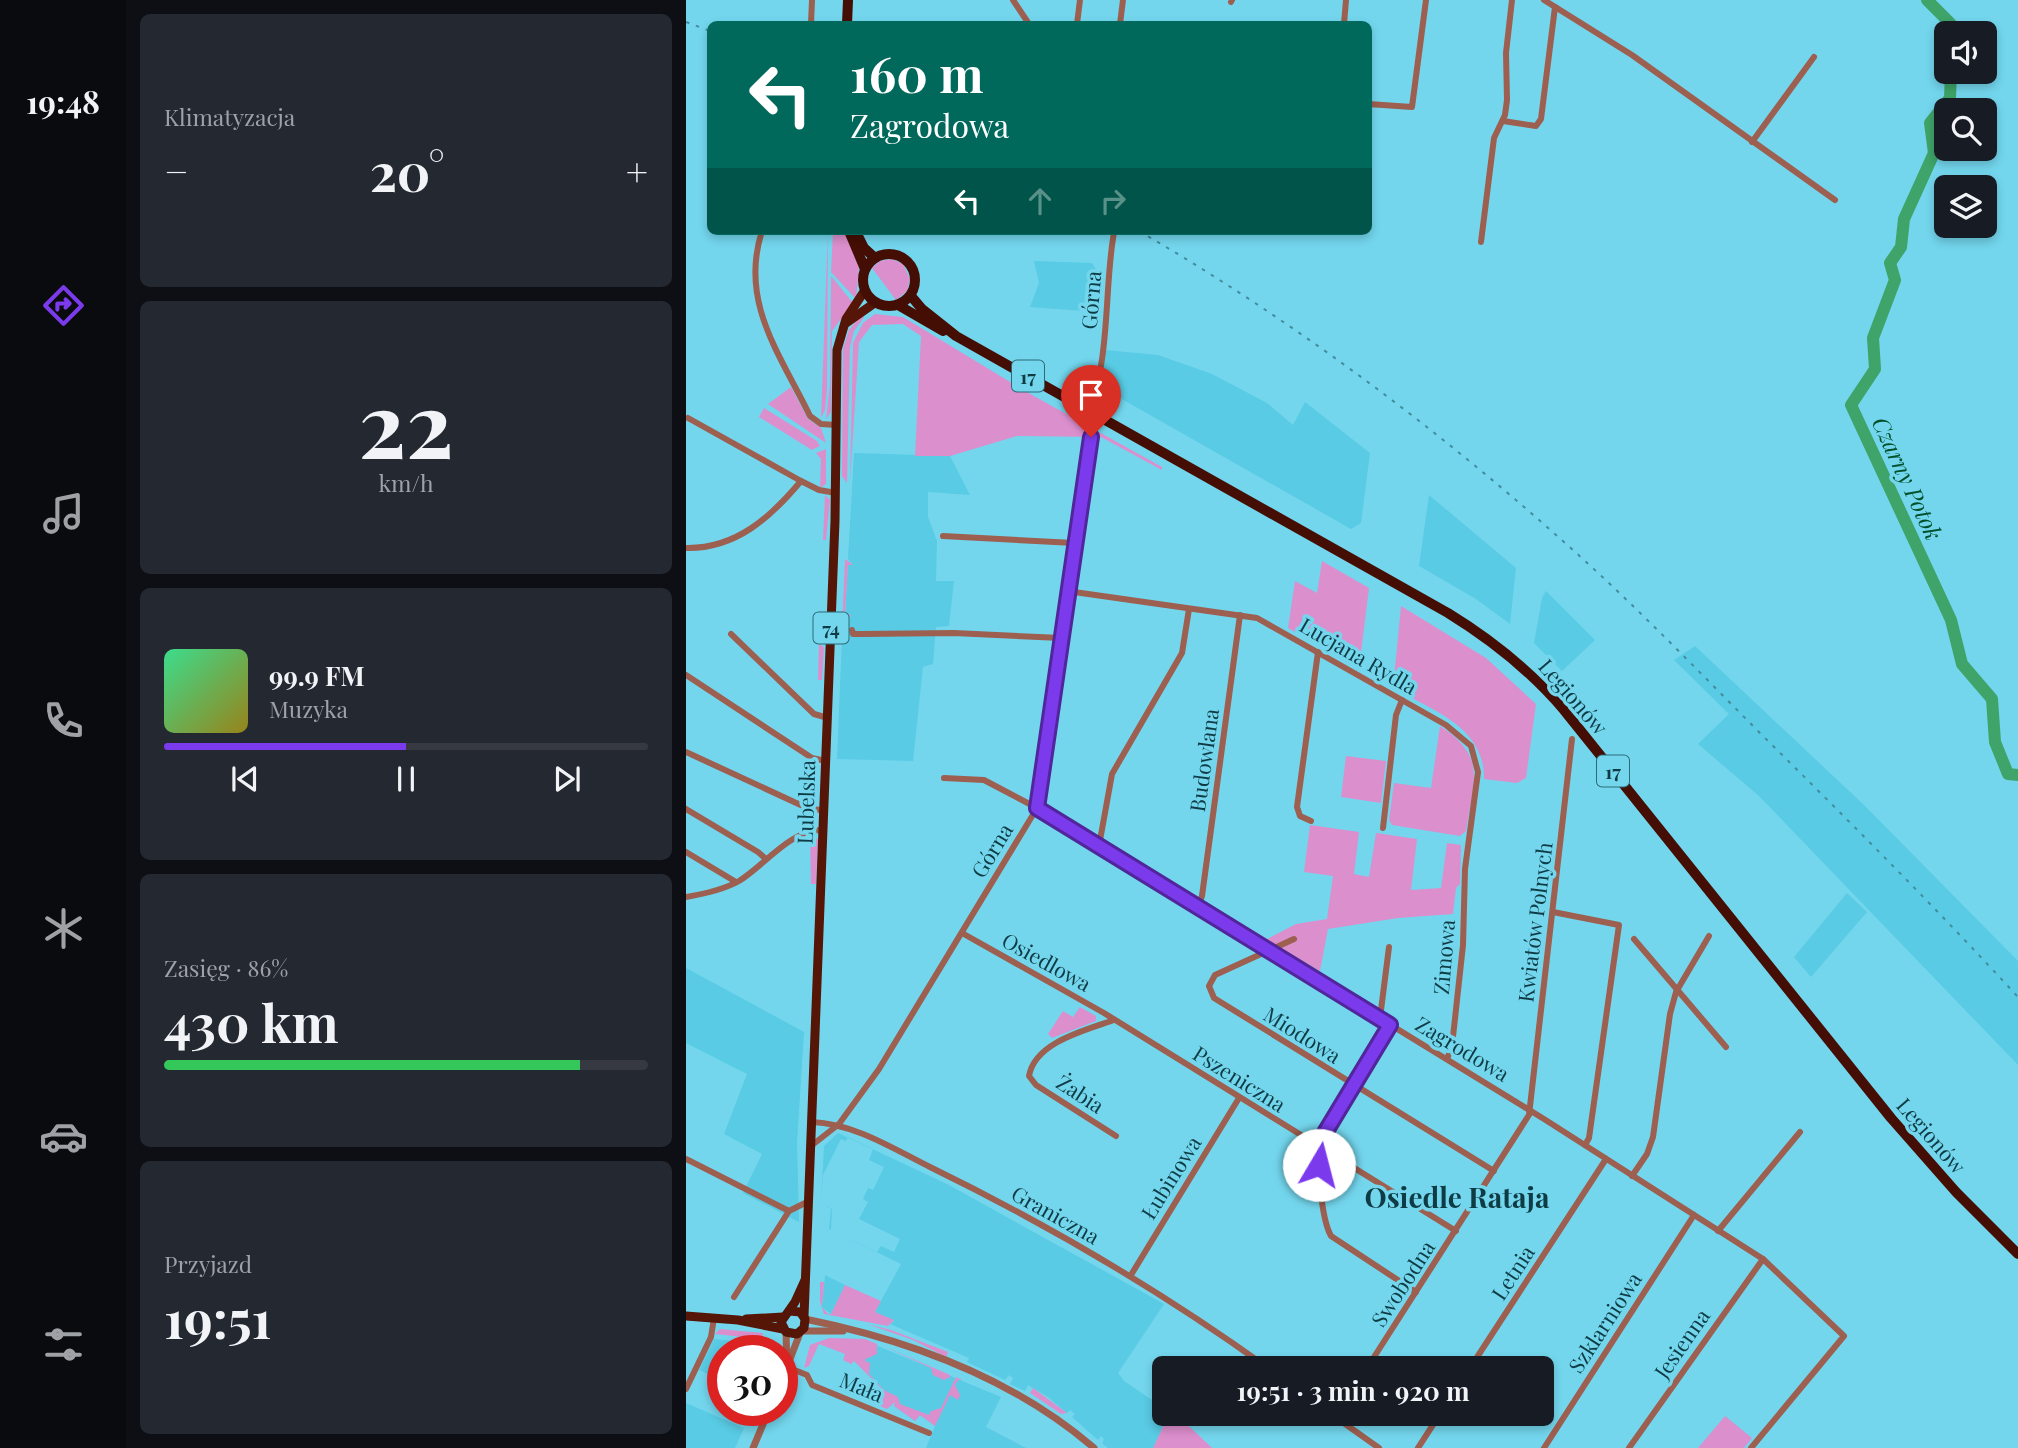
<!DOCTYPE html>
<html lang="pl">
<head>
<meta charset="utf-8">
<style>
	:root { --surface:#171b24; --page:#242831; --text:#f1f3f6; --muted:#9ea1a6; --line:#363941; --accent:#7c3aed }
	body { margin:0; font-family:"Playfair Display",serif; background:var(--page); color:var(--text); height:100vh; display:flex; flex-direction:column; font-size:26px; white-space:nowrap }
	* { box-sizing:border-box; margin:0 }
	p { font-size:23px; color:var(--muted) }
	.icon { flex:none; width:38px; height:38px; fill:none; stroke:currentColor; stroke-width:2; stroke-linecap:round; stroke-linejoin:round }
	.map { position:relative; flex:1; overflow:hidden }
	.panel { display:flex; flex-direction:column; gap:14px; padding:14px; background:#0d0f14; width:560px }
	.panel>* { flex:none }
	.hud { position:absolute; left:21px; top:21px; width:665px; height:214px; border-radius:10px; box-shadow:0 4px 10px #0003; background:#00695c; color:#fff; overflow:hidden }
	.tools { position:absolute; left:1248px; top:21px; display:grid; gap:14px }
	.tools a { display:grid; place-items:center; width:63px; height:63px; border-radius:10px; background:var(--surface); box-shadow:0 4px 10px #0003; font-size:35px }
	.speed { position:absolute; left:21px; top:1335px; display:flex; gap:14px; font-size:35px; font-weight:700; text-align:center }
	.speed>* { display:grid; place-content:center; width:91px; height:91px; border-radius:50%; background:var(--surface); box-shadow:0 4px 10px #0003; line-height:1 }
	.speed .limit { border:10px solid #d22; background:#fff; color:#111 }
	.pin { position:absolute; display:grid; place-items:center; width:60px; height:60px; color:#fff; margin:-72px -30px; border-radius:50% 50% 50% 0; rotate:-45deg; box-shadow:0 0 7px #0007 }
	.pin .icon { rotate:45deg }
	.me { position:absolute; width:77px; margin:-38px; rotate:8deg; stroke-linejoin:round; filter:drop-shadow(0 0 5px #0008) }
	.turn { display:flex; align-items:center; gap:24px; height:147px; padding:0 28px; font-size:32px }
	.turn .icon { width:91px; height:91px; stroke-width:2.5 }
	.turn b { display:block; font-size:49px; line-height:60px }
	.lanes { display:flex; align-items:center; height:66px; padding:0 28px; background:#0003; justify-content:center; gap:35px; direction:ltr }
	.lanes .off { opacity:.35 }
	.big { font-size:52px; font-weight:700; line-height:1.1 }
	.panel .card { flex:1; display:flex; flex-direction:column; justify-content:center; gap:10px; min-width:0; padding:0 24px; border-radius:10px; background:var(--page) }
	.panel .dial { align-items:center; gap:0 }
	.dial b { font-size:91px; line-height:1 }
	.song { display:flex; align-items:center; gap:21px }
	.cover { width:84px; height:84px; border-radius:10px; background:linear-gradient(135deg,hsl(150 70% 55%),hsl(50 70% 35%)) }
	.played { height:7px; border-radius:4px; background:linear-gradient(90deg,var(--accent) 50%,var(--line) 50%) }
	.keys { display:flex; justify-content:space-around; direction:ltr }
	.heat { display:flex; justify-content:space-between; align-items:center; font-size:38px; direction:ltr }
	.charge { height:10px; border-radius:5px; background:linear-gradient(90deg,#34c759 86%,var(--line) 0) }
	.trip { position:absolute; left:466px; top:1356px; width:402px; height:70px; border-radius:10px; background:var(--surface); box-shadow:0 4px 10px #0003; font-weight:700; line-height:70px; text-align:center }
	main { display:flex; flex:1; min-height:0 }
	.tabs { display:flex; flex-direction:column; width:126px; justify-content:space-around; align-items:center; background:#090b0e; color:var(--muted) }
	.tabs .icon { width:49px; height:49px }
	.tabs .on { color:var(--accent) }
	.tabs b { font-size:32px; color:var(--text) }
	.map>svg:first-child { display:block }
</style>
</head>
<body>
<main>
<nav class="tabs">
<b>19:48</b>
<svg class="icon on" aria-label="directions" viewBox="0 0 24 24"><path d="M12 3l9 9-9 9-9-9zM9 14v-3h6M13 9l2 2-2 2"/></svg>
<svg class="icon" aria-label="music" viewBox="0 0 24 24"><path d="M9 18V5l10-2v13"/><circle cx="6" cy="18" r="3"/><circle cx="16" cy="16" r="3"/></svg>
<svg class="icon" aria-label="phone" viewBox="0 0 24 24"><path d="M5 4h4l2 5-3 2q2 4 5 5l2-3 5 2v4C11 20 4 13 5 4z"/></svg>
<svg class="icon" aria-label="climate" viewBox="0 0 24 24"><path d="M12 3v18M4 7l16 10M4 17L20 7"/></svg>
<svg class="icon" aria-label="car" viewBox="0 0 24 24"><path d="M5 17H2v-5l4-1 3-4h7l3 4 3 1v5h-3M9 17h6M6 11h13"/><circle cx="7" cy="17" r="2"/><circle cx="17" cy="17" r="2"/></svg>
<svg class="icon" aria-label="filters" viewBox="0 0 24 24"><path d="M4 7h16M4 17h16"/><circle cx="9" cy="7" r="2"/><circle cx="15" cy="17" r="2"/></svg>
</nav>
<section class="panel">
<div class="card"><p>Klimatyzacja</p>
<div class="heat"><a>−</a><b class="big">20°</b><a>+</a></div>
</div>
<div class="card dial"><b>22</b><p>km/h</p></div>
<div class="card">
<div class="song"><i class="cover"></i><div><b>99.9 FM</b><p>Muzyka</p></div></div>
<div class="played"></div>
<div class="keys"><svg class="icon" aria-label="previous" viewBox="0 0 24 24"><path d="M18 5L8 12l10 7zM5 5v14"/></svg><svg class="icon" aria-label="pause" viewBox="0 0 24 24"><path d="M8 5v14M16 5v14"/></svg><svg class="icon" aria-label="next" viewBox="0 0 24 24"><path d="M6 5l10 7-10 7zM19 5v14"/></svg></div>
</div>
<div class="card"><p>Zasięg · 86%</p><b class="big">430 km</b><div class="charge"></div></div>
<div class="card"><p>Przyjazd</p><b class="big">19:51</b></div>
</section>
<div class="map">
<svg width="1332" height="1448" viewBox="0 0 1332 1448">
	<rect width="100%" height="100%" fill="#73d6ed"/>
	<g fill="#59cbe4" fill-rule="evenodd">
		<path d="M348 261 406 263 414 276 411 312 344 307 353 283Z"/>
		<path d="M419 350 472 355 526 374 581 403 607 425 619 402 684 453 675 523 665 529 434 398 416 395 417 387 414 381Z"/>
		<path d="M168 453 264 456 284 495 242 492V517L251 541 250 581H268L263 626 250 627 247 664 237 667 227 761 151 759 156 637 164 615H159L162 565 166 564 162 559Z"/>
		<path d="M743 495 830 568 824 624 790 599 733 566Z"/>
		<path d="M860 591 909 640 876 671 848 643 856 598Z"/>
		<path d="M1009 646 1178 805 1332 961V1065L1073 796 1012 744 1043 714 988 660Z"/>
		<path d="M1161 893 1181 912 1125 977 1108 957Z"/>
		<path d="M0 968 118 1032 111 1143 113 1222 57 1193 76 1154 38 1134 61 1074 0 1043Z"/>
		<path d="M152 1133 261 1184 478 1304 432 1373 438 1381 478 1408V1414H483L467 1448H422L416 1443 418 1439 415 1436 412 1440 386 1417 389 1414 384 1410 381 1413 362 1397 342 1385 339 1391 324 1384 327 1378 323 1375 319 1380 281 1362 283 1358 204 1324 208 1321 189 1312 215 1264 143 1229 145 1209 135 1203 138 1146ZM162 1137 187 1149 183 1160 198 1167 187 1190 182 1188 177 1199 182 1202 173 1219 214 1239 208 1252 195 1246 191 1252 145 1230 146 1209 135 1203 137 1175 155 1139 160 1141Z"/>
		<path d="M616 1169 629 1177 631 1185 622 1198 604 1187Z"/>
		<path d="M139 1275 159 1285 145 1314 136 1307Z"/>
		<path d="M28 1339 75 1344 79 1351H37V1381L13 1370Z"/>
		<path d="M182 1342 315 1397 300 1427 340 1448H240L249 1426 234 1415 229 1421 208 1406 210 1402 162 1355Z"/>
		<path d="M0 1403 58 1428 49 1448H0Z"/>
	</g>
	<g fill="#dc8fcd">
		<path d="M142 231 141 389 139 410 135 418Z"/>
		<path d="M147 231H158L173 267 170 299 145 272Z"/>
		<path d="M206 259 217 264 224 279 221 291 210 300 186 268 194 261Z"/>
		<path d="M145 276 167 303 146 331 145 412 140 419 144 385Z"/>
		<path d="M176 314 178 317 168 331 164 347 161 483 156 476 157 349 163 330Z"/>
		<path d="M189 314 217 317 339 391 476 467V470L415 437 331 436 264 456H229L235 336 217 324 186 325 173 342 164 482 167 343 177 323Z"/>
		<path d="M105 387 122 419 135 428 140 443 82 404Z"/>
		<path d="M78 408 131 441 134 446 126 450 73 417Z"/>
		<path d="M140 449V484L134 488 135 459 130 453Z"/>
		<path d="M139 495 144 500 140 540H137Z"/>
		<path d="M159 559 167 565H162L159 614 165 615 156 627Z"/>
		<path d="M636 561 683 588 673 669 602 628 609 581 631 593Z"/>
		<path d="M715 606 800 658 850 704 840 778 831 783 798 779C799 727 746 710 707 688Z"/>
		<path d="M133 644 138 647 136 680H132Z"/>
		<path d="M754 726C802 757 787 782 780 831L774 836 706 825 703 820 708 783 745 788Z"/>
		<path d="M660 756 700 761 695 803 655 797Z"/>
		<path d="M624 825 673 832 668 874 683 877 690 833 731 839 725 890 755 888 761 843 775 845 774 884 770 888 767 914 712 918 642 929 634 971 579 940 610 924 641 919 647 876 618 872Z"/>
		<path d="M124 835H129L132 841 130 884H125Z"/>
		<path d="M394 1007 410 1016V1021L366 1038 362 1034 377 1011 387 1017Z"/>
		<path d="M134 1282H138L136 1307 142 1314H145L159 1285 195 1301 189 1312 208 1320 202 1326 138 1314 134 1301Z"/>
		<path d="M181 1324 205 1330 262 1352 260 1357 227 1340Z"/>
		<path d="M34 1329 77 1333 76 1339 29 1334Z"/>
		<path d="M143 1338 179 1339 191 1344V1354L178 1360 184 1363 183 1374 198 1390 212 1397 214 1404 243 1415 245 1411 255 1408 270 1377 276 1380H272L269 1385 274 1395 272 1400 264 1395 249 1426 234 1415 229 1421 208 1406 209 1402 201 1409 187 1403 194 1387 168 1361 165 1364 157 1360 159 1354 133 1344 123 1366 118 1368 124 1345Z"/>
		<path d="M197 1346 264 1375V1377L258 1380 247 1375 245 1368Z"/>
		<path d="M347 1388 381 1413 375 1414 344 1393Z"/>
		<path d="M483 1414 505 1428 526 1448H467Z"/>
		<path d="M1039 1416 1066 1438 1058 1448H1012Z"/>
	</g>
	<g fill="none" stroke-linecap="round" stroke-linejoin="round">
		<g stroke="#3fa469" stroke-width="12">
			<path d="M1241 0 1265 24V33"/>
			<path d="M1265 72 1264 98 1244 123 1248 153 1218 219 1215 247 1204 263 1209 280 1187 338 1189 369 1165 405 1265 620 1276 664 1306 699 1309 742 1322 774 1332 775"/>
		</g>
		<g stroke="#9d5f4f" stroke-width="6">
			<path d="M327 0 343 24"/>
			<path d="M858 0 946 55 1149 200"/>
			<path d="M545 2 546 0"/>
			<path d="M125 24 126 0"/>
			<path d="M391 24 394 0"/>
			<path d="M434 24 437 0"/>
			<path d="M658 24 660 0"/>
			<path d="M682 104 726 107 740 0"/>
			<path d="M817 121 850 126 855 119 869 7"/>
			<path d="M1066 142 1128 57"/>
			<path d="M76 231C53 302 94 354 124 416L135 424 150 425"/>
			<path d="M795 242 808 138 819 115 821 100 820 53 826 0"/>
			<path d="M401 410C425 367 418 283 428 233"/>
			<path d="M2 418 115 481 133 490 150 493"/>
			<path d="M257 536 388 543"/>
			<path d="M0 548C50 549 85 517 115 481"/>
			<path d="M381 591 571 618 760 725 785 746 792 772 779 869 777 945 766 1046 761 1059"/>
			<path d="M166 630 167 634H176L268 633 375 638"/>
			<path d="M45 634 128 714 142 718"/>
			<path d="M0 675 126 758 140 761"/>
			<path d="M0 752 119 807 138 811"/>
			<path d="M258 778 298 780 351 808 858 1119 1077 1259 1158 1336 1065 1448"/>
			<path d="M0 809 72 852 80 859"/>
			<path d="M625 821 614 816 611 807 632 652"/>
			<path d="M697 828 710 715 716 700"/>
			<path d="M413 846 426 774 496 653 503 609"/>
			<path d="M0 852 50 882"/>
			<path d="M0 897C18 894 37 890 53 881 79 865 105 829 137 830"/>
			<path d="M512 907 516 896 554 615"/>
			<path d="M867 912 933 925 903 1138 899 1145"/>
			<path d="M276 933 418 1013 770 1231"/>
			<path d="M608 939 529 975 523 986 528 998 808 1171"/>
			<path d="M948 939 1040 1047"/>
			<path d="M694 1018 703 947"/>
			<path d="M428 1020C400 1030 349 1042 343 1076L350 1085 430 1136"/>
			<path d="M126 1122C169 1124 206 1148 244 1167 363 1225 475 1291 582 1368"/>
			<path d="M125 1146 153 1124 193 1069 351 808 405 437"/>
			<path d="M631 1146 704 1025"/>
			<path d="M636 1149C630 1166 636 1220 645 1236L730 1292"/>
			<path d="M0 1159 103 1211"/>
			<path d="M946 1176 961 1154 967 1137 984 1014 990 992 1023 936"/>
			<path d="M1032 1231 1114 1132"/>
			<path d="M445 1275 553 1098"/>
			<path d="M48 1297 103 1211 123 1201"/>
			<path d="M101 1367 121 1375 126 1385 243 1433"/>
			<path d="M681 1368 843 1115 886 739"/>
			<path d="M784 1368 920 1159"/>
			<path d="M0 1389 25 1337 28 1318"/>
			<path d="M645 1414 693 1448"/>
			<path d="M732 1448 754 1414"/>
			<path d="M858 1448 1008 1215"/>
			<path d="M943 1448 1077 1259"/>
		</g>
		<g stroke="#9d5f4f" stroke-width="7">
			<path d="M119 1319C223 1340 327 1378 408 1448"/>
			<path d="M116 1331H157"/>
			<path d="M100 1332 101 1367"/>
			<path d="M96 1380 114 1333"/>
			<path d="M67 1448 83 1410"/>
		</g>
		<g stroke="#561607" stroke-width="9">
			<path d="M160 323 190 302"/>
			<path d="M104 1311 114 1312 119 1319 118 1328 111 1334 100 1332 95 1322 109 1302 119 1280"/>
			<path d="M0 1316 52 1320 97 1329"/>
			<path d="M118 1316 149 521 151 350 160 319 179 290"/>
			<path d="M60 1319 97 1317"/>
		</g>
		<g stroke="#450e04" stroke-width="10">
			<path d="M161 24 162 0"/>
			<path d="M163 231 179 269"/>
			<path d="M171 234 178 248 189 258"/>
			<circle cx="203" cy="280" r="26"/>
			<path d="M225 296 236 309 270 336 762 613C806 640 844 670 878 710L1205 1118 1270 1192 1332 1254"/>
			<path d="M212 305 257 331"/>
		</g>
		<g stroke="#438c9c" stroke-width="2" stroke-dasharray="3.5 7" stroke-linecap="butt">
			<path d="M0 22 24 31"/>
			<path d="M453 231C608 321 755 431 888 551 954 610 1015 674 1077 736 1164 822 1250 908 1332 997"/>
		</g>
	</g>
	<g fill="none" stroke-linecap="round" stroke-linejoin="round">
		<g stroke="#51269a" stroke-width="18">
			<path id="route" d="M405 437 351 808 704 1025 631 1146 636 1149 633 1165"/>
		</g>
		<use href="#route" stroke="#7c3aed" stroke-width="12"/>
	</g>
	<g text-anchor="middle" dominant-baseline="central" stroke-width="7" stroke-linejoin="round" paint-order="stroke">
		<g fill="#73d6ed" stroke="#2c6a77" stroke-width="2">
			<rect x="326" y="360.5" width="32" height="31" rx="5"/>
			<rect x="127.5" y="612.5" width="35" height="31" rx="5"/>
			<rect x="911" y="755.5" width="32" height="31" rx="5"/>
		</g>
		<g font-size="19" font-weight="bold" fill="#0e3b44">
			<text x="342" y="376">17</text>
			<text x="145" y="628">74</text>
			<text x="927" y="771">17</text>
		</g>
		<g font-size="21" fill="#0e3b44" stroke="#73d6ed">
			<text transform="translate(404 300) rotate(-85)">Górna</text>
			<text transform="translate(673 655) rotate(30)">Lucjana Rydla</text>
			<text transform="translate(888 696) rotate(49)">Legionów</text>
			<text transform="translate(517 760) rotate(-82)">Budowlana</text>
			<text transform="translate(119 802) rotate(-88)">Lubelska</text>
			<text transform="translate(305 850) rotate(-59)">Górna</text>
			<text transform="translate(848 922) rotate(-83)">Kwiatów Polnych</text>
			<text transform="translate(757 957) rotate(-85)">Zimowa</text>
			<text transform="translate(361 961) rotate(29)">Osiedlowa</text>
			<text transform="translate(617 1034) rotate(32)">Miodowa</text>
			<text transform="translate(777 1048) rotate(31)">Zagrodowa</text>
			<text transform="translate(554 1078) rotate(32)">Pszeniczna</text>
			<text transform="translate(395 1093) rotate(33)">Żabia</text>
			<text transform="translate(1246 1135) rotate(49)">Legionów</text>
			<text transform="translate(484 1177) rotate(-58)">Łubinowa</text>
			<text transform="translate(370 1214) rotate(29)">Graniczna</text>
			<text transform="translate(826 1272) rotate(-57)">Letnia</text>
			<text transform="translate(716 1283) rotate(-57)">Swobodna</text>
			<text transform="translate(918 1322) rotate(-57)">Szklarniowa</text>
			<text transform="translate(995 1343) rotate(-55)">Jesienna</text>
			<text transform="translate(176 1386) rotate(22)">Mała</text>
		</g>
		<g font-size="23" font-style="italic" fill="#00502a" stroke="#73d6ed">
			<text transform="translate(1222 478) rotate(65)">Czarny Potok</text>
		</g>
		<g font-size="28" font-weight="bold" fill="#0e3b44" stroke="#73d6ed">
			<text x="771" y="1196">Osiedle Rataja</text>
		</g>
	</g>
</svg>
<div class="tools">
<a><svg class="icon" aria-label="sound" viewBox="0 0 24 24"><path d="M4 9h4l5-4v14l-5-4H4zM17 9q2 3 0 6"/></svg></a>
<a><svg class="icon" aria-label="search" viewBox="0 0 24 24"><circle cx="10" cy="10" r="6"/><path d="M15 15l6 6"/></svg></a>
<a><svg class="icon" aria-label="layers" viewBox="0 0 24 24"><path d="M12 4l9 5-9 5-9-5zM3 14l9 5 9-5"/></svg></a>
</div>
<div class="speed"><div class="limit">30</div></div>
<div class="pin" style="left:405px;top:437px;background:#d93025"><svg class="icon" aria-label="arrive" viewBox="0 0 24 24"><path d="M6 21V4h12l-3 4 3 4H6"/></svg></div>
<svg class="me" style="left:633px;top:1165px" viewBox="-20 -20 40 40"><circle r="19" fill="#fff"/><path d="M0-13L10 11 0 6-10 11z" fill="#7c3aed"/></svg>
<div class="trip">19:51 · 3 min · 920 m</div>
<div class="hud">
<div class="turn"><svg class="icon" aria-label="left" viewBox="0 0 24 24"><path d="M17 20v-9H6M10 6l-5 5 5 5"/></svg><div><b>160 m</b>Zagrodowa</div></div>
<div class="lanes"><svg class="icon" aria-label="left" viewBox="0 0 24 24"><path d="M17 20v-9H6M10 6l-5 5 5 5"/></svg><svg class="icon off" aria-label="ahead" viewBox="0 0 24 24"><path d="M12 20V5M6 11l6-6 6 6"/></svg><svg class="icon off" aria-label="right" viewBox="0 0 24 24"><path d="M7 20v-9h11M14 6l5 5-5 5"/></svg></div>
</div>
</div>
</main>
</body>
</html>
